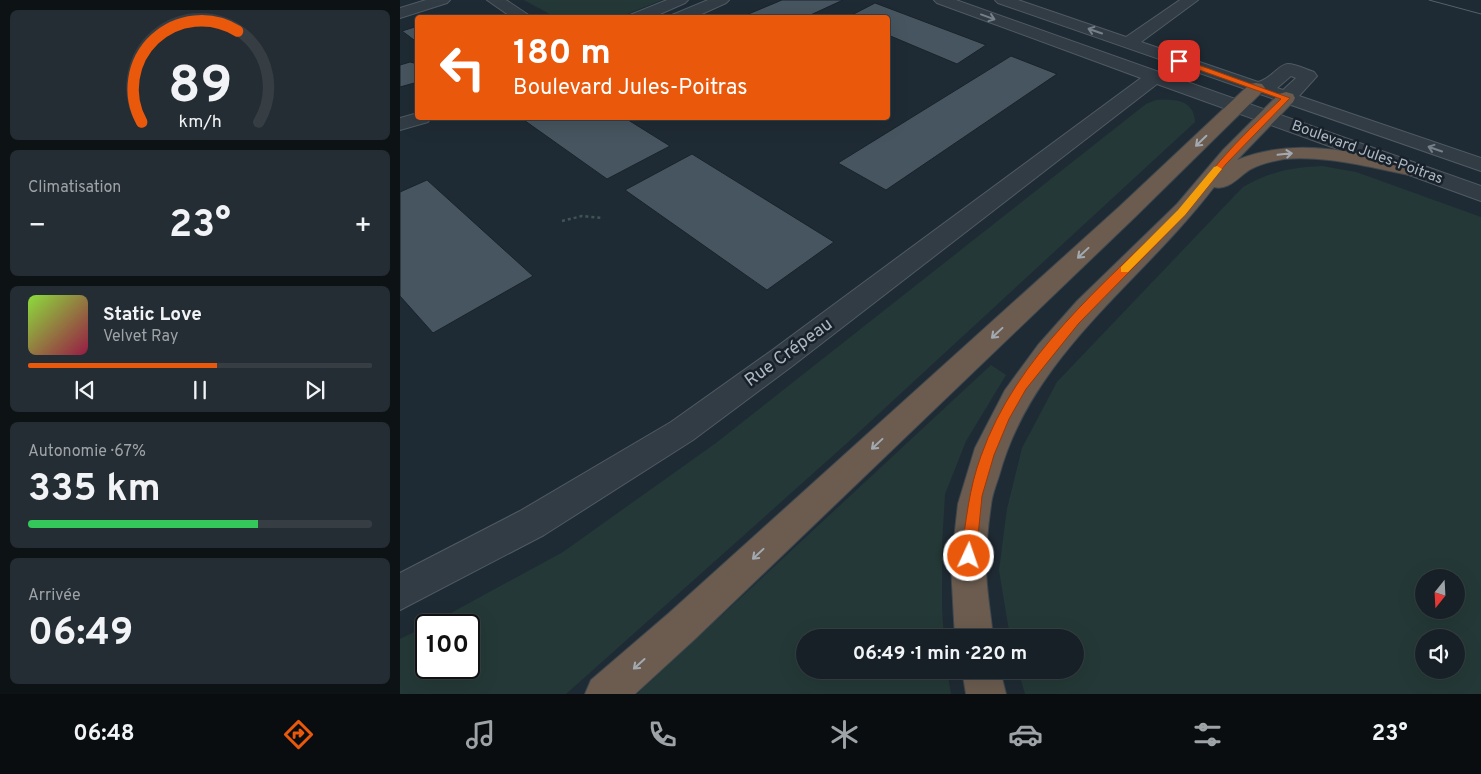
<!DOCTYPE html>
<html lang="fr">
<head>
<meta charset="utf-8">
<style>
	:root { --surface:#172027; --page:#242d33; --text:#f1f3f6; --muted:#9ea3a7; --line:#363e44; --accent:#ea580c }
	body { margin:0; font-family:Overpass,sans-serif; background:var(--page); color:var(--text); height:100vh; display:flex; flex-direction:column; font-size:19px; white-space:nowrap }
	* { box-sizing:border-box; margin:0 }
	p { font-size:16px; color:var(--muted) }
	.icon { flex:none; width:28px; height:28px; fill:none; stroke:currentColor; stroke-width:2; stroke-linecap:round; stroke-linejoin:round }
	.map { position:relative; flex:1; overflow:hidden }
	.side { display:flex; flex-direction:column; gap:10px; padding:10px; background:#0d1215; width:400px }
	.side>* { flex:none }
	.hud { position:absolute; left:15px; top:15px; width:475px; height:105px; border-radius:5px; box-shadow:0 5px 20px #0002,0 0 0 1px var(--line); background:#ea580c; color:#fff; overflow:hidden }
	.needle { width:32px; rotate:198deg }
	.buttons { position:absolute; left:1015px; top:569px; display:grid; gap:10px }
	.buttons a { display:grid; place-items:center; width:50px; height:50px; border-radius:50%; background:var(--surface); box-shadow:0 5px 20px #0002,0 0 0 1px var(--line); font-size:25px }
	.speed { position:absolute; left:15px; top:614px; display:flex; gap:10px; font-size:25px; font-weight:700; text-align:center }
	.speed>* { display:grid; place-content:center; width:65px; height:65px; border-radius:50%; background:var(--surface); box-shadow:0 5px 20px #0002,0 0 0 1px var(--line); line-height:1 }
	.speed .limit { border:2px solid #111; border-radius:8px; background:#fff; color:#111 }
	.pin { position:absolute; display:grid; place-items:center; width:42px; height:42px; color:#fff; margin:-21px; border-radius:10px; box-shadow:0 2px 8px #0006 }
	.me { position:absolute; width:55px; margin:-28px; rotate:3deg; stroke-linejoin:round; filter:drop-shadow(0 0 4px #0008) }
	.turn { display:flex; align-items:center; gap:18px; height:105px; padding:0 15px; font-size:22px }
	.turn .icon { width:65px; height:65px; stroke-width:2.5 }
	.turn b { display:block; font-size:35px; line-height:42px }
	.big { font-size:38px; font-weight:700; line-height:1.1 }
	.side .card { flex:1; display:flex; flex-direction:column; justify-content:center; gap:8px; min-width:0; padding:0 18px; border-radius:8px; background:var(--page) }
	.side .dial { align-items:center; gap:0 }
	.dial svg { height:130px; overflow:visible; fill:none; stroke:var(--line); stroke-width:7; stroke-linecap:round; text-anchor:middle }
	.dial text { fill:var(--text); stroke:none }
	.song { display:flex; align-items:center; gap:15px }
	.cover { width:60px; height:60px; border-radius:8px; background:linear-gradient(135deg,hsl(90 70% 55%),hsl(340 70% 35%)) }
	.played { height:5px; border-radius:2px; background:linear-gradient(90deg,var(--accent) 55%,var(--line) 55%) }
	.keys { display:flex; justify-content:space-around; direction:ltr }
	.heat { display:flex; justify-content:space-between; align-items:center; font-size:28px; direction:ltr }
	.charge { height:8px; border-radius:4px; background:linear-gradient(90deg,#34c759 67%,var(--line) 0) }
	.trip { position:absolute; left:396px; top:629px; width:288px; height:50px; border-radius:25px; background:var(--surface); box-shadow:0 5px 20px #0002,0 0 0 1px var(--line); font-weight:700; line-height:50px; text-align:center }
	.dock { display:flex; height:80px; justify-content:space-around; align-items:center; background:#090d10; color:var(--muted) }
	.dock .icon { width:35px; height:35px }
	.dock .current { color:var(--accent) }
	.dock b { font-size:22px; color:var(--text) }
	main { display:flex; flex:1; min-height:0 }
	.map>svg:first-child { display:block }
</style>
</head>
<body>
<main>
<section class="side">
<div class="card dial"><svg viewBox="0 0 100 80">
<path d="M14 69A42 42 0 1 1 86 69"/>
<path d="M14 69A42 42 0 0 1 73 13" stroke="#ea580c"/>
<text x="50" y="56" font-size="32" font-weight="700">89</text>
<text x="50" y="72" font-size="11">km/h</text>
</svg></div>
<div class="card"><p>Climatisation</p>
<div class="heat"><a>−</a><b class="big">23°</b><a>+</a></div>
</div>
<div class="card">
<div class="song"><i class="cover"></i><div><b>Static Love</b><p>Velvet Ray</p></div></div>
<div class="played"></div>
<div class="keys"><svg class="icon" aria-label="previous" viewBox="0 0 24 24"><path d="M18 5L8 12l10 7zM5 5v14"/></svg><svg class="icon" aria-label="pause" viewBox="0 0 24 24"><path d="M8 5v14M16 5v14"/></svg><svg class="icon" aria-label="next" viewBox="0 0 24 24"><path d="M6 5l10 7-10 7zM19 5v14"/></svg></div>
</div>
<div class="card"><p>Autonomie · 67%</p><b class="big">335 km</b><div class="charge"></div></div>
<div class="card"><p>Arrivée</p><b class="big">06:49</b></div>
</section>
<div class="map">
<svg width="1081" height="694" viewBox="0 0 1081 694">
	<rect width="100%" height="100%" fill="#1f2b34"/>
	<g fill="#243937" fill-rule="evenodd">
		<path d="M124 0H262L217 18 155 17Z"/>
		<path d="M756 100C774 99 794 99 795 122L447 443 166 694H0V639L26 626V668H69V625H29L163 552 316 443 746 104Z"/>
		<path d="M922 166 956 172 1081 217V694H625L618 670H675V638L610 637 599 570 607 509 622 448 657 382 843 187C872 171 889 168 922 166ZM1024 578H1056V610H1024ZM1024 638H1056V670H1024Z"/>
		<path d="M591 365 606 375 566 441 545 494 542 545V610L544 637 405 638V670H547L551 694H237Z"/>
	</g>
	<g fill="#475560" stroke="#1a232b">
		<path d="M382 0H443L404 18H339Z"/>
		<path d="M475 3 586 45 557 64 488 35V18H446Z"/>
		<path d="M18 26V43L2 31Z"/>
		<path d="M611 56 657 74 486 190 438 163Z"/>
		<path d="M10 62 18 64V82L0 87V65Z"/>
		<path d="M121 118H225L270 146 207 179Z"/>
		<path d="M292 154 434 242 367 290 225 190Z"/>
		<path d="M27 180 133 276 33 333 0 296V192Z"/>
	</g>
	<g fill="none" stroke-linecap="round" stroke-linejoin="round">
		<g stroke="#505a63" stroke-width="2">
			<g id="minor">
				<path d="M26 0H50L47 3 0 18V8Z"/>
				<path d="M87 0H106L133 18H113Z"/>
				<path d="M267 0H288L285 3 251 18H228L230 15Z"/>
				<path d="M308 0H329L326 3 293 18H270L272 15Z"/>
				<path d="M534 0H556L1081 186V201L757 84 391 367 293 440 144 535 0 610V573L120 511 271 422 371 351 741 78 537 3Z"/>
				<path d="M595 0H618L726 37 780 0H798L741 42 858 82C871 79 879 64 888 64 896 64 907 70 914 72L917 76 899 96 1081 158V171L598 3ZM891 76 896 78 883 90 877 88Z"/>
				<path d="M18 113V118H31L28 122 0 130V118Z"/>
			</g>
		</g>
		<g stroke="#3d474f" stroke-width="2">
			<g id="highway">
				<path d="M856 83 862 84 865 88 862 92 735 217 295 639 235 694H185L191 680 269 613 719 207 850 84Z"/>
				<path d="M886 92 893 94 895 98 893 102 837 160C895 136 955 153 1014 164L1021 165 1025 170 1021 175 1014 176C972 168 927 155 884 159 873 161 861 164 851 169 839 176 829 191 814 187 741 283 632 354 599 476 596 485 592 495 591 505 588 525 586 546 586 566 586 589 591 614 593 638H555L551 566 558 504 575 448 605 390 638 345 677 301 777 204 823 150 879 94Z"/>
				<path d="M562 670H600L606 694H566Z"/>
			</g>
		</g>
		<path stroke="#405454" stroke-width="2.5" stroke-dasharray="3 3" stroke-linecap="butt" d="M162 221 182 216 202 218"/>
		<use href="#minor" fill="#323c45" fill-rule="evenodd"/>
		<use href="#highway" fill="#6b5c4f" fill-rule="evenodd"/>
		<path stroke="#54616c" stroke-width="1" d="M1029 0 1081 14"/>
	</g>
	<defs><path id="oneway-shaft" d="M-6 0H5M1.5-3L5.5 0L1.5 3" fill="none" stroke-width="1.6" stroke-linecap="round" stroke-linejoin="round" transform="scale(1.25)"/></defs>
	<g stroke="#75808a">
		<use href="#oneway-shaft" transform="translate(588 17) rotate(20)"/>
		<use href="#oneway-shaft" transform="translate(695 31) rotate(-161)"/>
		<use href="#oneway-shaft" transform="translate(1035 149) rotate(-161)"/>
	</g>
	<g stroke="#a2a9b1">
		<use href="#oneway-shaft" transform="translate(801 141) rotate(136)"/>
		<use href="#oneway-shaft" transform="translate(885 154) rotate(-6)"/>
		<use href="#oneway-shaft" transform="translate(683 253) rotate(137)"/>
		<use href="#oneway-shaft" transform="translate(597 333) rotate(137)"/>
		<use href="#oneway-shaft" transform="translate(477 444) rotate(137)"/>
		<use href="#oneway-shaft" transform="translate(358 554) rotate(137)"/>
		<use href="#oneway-shaft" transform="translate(239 664) rotate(138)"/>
	</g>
	<path fill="#ea580c" stroke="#983908" d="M777 59H782L890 98 826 164 785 215 679 323 626 389 609 419 594 455 582 496 576 556 574 561 569 563 564 561 561 556C566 521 569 488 581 456 616 356 703 285 776 213 792 197 805 178 820 161 839 139 860 119 881 99L777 62Z"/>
	<path fill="#f59e0b" d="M817 166 822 169 785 215 728 272H721V267L778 210 814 167Z"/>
	<g text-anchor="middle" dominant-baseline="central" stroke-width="5" stroke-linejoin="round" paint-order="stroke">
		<g font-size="15" fill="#acb7c2" stroke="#182129">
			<text transform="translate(967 153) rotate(20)">Boulevard Jules-Poitras</text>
		</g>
		<g font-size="18" fill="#acb7c2" stroke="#182129">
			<text transform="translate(389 353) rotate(-36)">Rue Crépeau</text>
		</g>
	</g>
</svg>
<div class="buttons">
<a><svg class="needle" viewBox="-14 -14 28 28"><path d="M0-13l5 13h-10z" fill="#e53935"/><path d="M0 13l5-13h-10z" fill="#9ea3a7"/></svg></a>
<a><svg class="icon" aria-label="sound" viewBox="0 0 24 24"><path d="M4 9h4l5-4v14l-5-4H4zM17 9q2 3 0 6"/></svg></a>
</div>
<div class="speed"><div class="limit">100</div></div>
<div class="pin" style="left:779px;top:61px;background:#d93025"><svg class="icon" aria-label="arrive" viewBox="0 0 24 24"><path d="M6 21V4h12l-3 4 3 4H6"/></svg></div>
<svg class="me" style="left:569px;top:556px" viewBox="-20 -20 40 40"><circle r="17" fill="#ea580c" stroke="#fff" stroke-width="3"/><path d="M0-11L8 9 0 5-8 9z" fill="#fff"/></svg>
<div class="trip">06:49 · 1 min · 220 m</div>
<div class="hud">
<div class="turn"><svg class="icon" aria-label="left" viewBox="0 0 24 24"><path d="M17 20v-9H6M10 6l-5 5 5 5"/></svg><div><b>180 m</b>Boulevard Jules-Poitras</div></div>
</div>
</div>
</main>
<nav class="dock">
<b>06:48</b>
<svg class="icon current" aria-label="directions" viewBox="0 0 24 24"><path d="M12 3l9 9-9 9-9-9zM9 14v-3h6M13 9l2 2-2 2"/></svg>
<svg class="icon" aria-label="music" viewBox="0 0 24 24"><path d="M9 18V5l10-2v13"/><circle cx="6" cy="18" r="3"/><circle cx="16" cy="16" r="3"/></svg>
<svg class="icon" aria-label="phone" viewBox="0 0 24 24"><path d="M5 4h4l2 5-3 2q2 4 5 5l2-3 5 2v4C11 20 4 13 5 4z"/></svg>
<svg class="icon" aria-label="climate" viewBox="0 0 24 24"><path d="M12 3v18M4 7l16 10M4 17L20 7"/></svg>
<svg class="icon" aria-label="car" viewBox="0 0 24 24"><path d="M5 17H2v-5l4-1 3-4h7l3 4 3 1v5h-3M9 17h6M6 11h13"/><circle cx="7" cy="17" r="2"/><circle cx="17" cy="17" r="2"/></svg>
<svg class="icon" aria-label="filters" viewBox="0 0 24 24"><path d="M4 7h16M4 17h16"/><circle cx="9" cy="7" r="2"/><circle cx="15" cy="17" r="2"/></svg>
<b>23°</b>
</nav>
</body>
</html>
